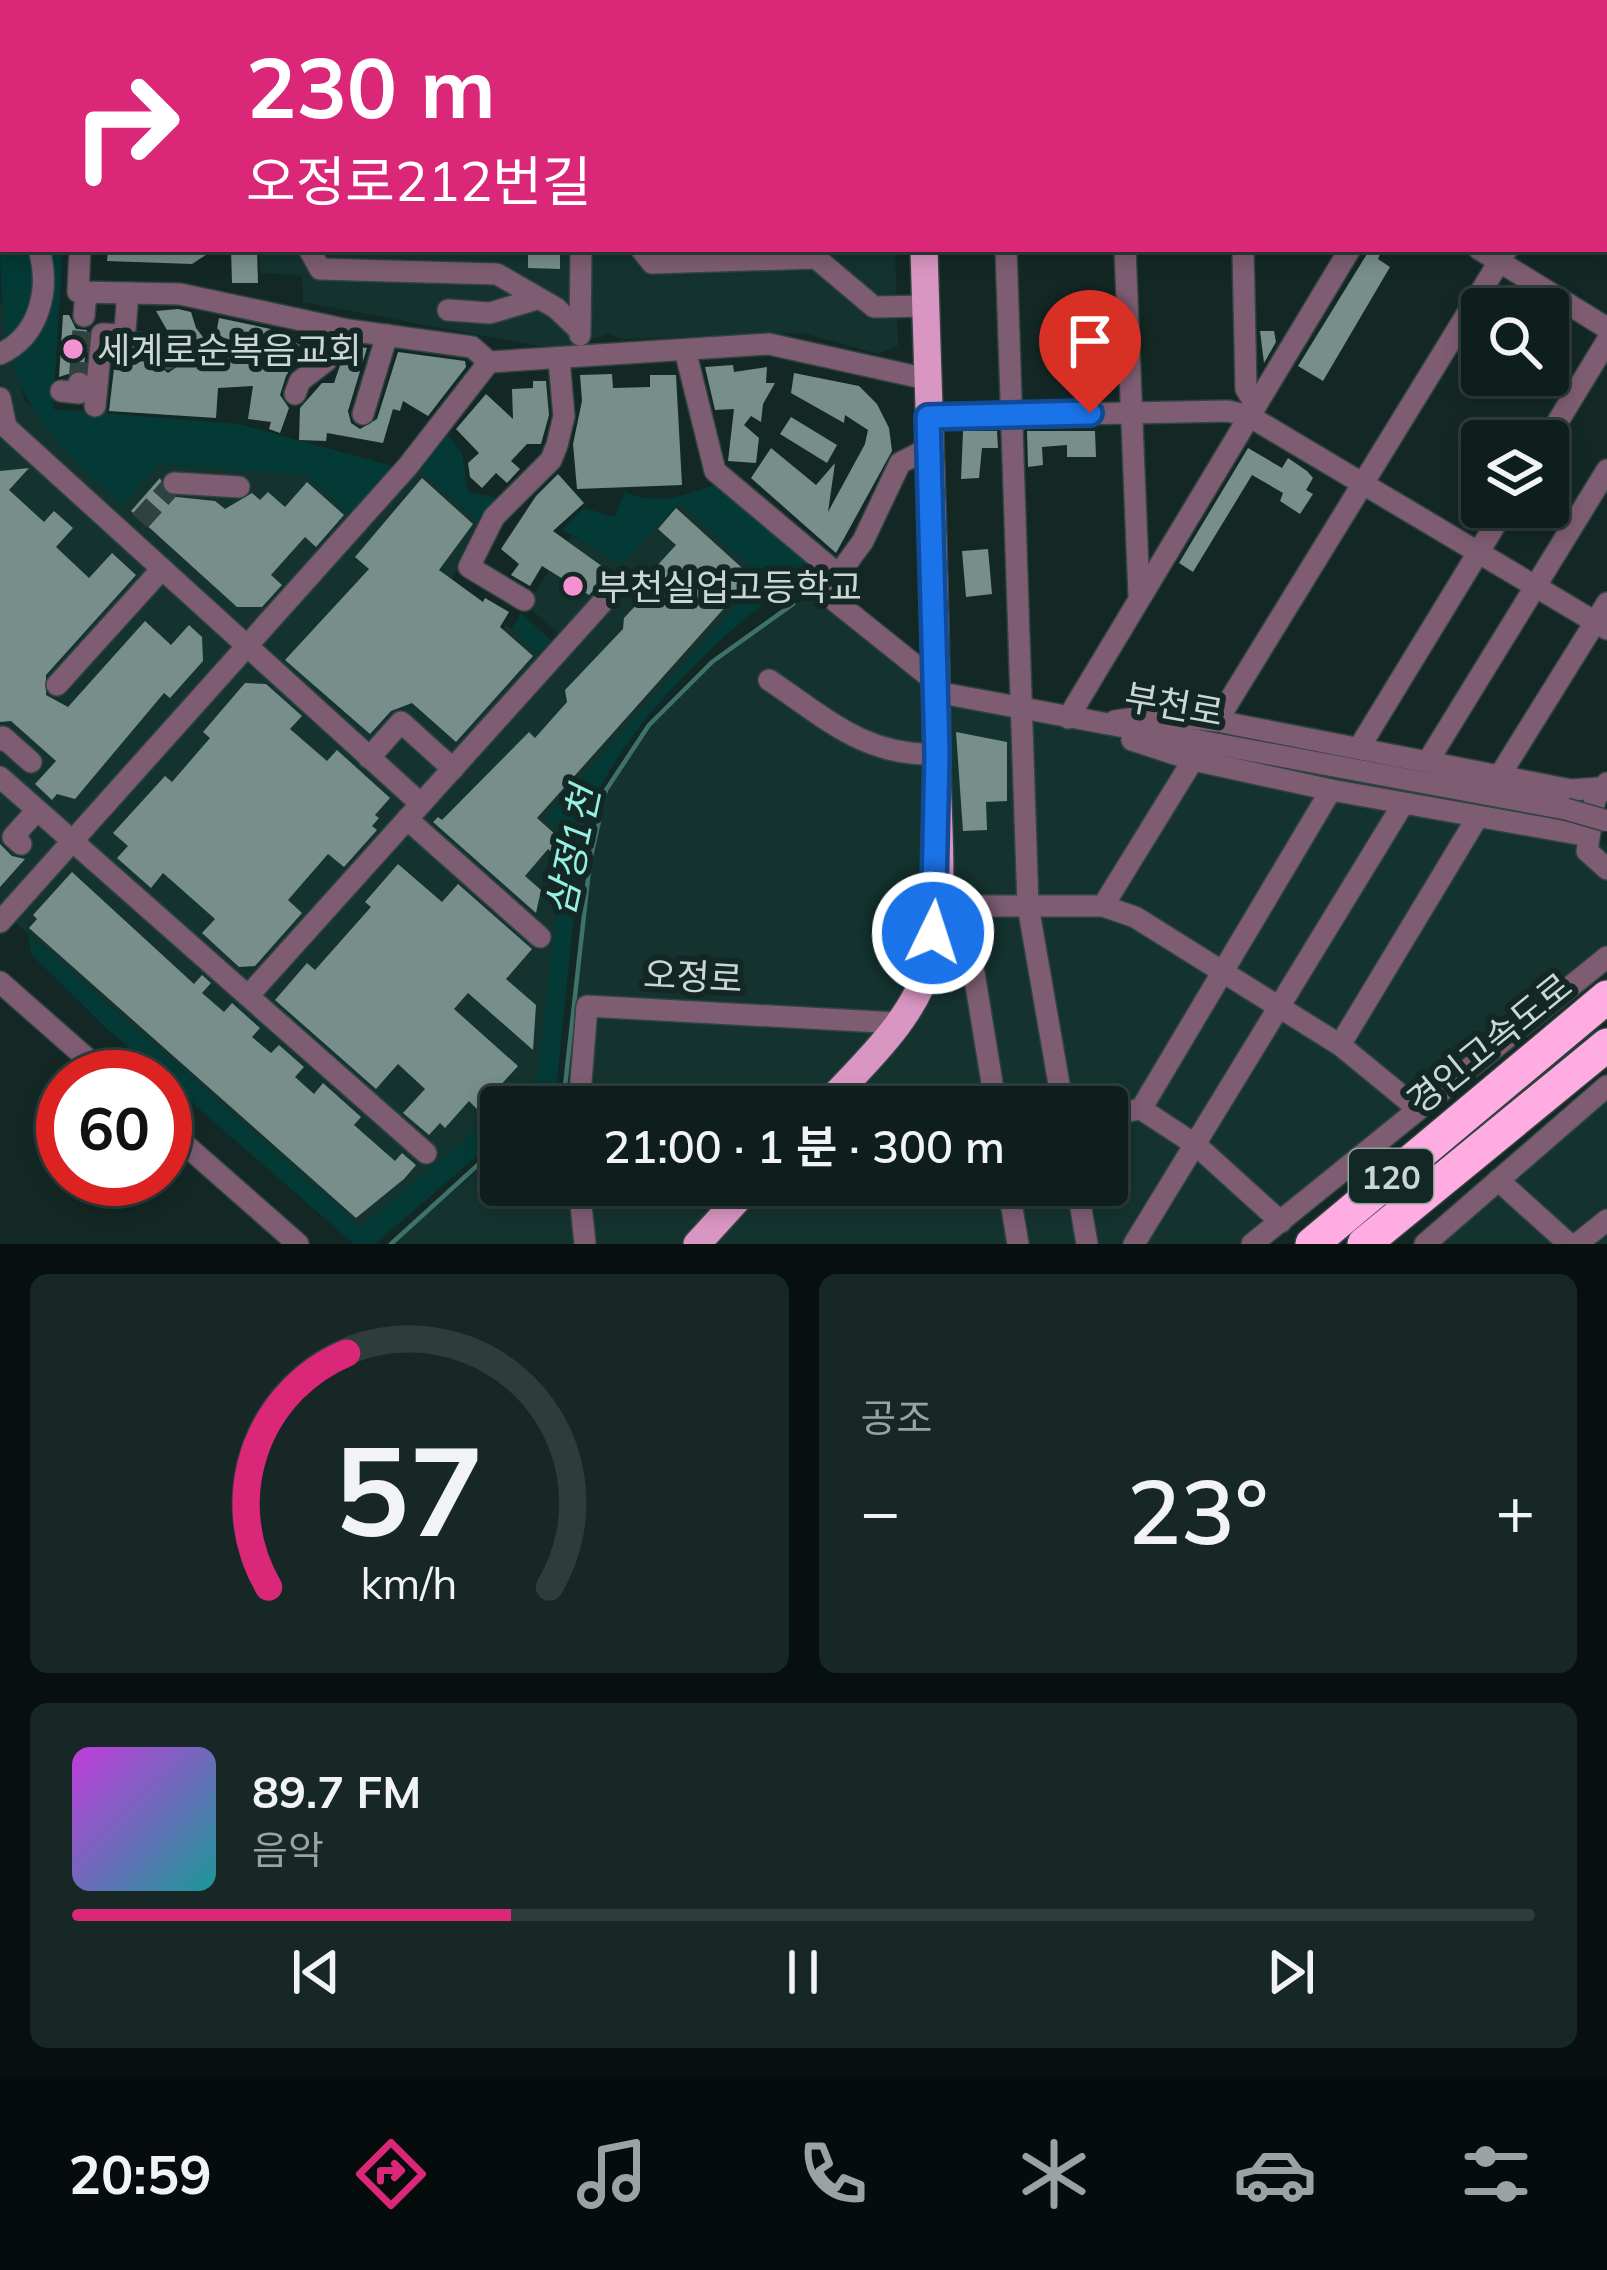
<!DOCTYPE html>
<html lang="ko">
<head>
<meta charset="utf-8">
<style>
	:root { --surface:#0e1e1c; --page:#172725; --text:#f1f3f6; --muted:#9ba2a3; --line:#2e3c3b; --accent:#db2777 }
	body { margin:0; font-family:Mulish,"Noto Sans KR",sans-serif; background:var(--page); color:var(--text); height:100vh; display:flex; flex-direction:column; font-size:45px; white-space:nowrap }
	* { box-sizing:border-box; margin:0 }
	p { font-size:39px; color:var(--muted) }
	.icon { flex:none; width:66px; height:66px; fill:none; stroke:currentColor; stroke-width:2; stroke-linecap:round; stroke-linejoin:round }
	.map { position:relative; height:1244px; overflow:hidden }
	.side { display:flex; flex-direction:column; gap:30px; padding:30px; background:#08100f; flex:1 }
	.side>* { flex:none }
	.top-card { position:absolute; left:0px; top:0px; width:1608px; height:252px; box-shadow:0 6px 18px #0003,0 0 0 3px var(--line); background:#db2777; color:#fff; overflow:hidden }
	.tools { position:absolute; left:1461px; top:288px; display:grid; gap:24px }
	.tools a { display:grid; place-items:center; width:108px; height:108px; border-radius:12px; background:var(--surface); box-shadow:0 6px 18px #0003,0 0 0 3px var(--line); font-size:60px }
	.speed { position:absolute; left:36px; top:1050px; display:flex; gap:24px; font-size:60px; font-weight:700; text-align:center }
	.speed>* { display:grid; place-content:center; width:156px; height:156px; border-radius:50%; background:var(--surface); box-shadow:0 6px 18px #0003,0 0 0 3px var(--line); line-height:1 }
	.speed .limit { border:18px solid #d22; background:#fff; color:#111 }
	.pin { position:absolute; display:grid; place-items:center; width:102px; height:102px; color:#fff; margin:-123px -51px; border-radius:50% 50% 50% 0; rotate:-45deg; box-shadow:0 0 12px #0007 }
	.pin .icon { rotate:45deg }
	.me { position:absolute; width:132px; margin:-66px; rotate:4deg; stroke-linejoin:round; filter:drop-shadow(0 0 9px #0008) }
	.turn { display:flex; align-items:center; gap:42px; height:252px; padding:0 48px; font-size:54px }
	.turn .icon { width:156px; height:156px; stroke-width:2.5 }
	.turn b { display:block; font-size:84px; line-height:102px }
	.big { font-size:90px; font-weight:600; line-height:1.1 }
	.side .tile { flex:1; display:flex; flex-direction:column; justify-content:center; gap:18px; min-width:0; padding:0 42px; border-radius:18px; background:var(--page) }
	.side .dial { align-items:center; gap:0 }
	.dial svg { height:312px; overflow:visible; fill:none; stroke:var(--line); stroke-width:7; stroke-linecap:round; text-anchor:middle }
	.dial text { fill:var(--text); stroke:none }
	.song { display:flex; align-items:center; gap:36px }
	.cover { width:144px; height:144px; border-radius:18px; background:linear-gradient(135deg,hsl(290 70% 55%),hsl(180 70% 35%)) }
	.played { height:12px; border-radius:6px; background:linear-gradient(90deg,var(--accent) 30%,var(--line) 30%) }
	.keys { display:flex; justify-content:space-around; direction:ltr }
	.heat { display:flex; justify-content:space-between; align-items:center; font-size:66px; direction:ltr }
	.side .tiles { flex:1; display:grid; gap:30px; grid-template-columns:1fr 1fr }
	.tile:last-child { grid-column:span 2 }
	.trip { position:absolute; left:480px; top:1086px; width:648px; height:120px; border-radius:12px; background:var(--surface); box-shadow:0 6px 18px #0003,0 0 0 3px var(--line); font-weight:600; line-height:120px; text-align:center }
	.dock { display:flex; height:192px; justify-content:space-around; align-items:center; background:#060c0b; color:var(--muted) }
	.dock .icon { width:84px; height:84px }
	.dock .current { color:var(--accent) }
	.dock b { font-size:54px; color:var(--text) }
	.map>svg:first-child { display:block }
</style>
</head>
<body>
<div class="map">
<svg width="1607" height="1244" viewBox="0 0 1607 1244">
	<rect width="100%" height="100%" fill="#132825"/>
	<g fill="#14332f">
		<path d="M256 0H460L466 3H256Z"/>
		<path d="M626 0H887V3H625Z"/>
		<path d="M259 249H895L898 346 877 354 804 333 623 339 608 334 560 350 303 302 302 276 260 273Z"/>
		<path d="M0 298 24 399 122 504 158 464 306 475 364 527 417 467 479 522 431 624 483 659 506 624 542 656 561 635 527 606 571 536 622 564 679 503 763 577 547 818 565 835 538 1078 362 1228 0 909Z"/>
		<path d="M825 593 936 692 1096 724 1193 760 1607 845V956L1242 1244H392L501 1150V1185H1107V1107H551L564 1095 590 861 606 790 649 725 712 662 793 604Z"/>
		<path d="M1607 1086V1244H1425Z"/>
	</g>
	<g fill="#033a35">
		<path d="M3 125V249H63L53 409 239 424 392 466 349 514 306 475 158 464 122 505C8 404 0 366 0 216 0 188 0 150 3 125Z"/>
		<path d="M445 431 462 453 468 492 499 498 479 522 417 467Z"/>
		<path d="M716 484 823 571C807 583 788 585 774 596 701 651 611 741 583 828L556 1090 535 1107H503L538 1078 565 835 546 818 762 577 679 503 622 564 562 530 584 508 615 517 625 491C654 507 687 495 716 484Z"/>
		<path d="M521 613 554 643 542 656 512 629Z"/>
		<path d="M27 933 361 1227 501 1108V1135L375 1244H354L104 1026 32 955Z"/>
	</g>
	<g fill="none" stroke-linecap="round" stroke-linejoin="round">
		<g stroke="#3e726b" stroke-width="4.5">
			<path d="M549 1107 564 1095 590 861 606 790 649 725 712 662 793 604"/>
			<path d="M391 1244 501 1144"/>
		</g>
	</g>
	<g fill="#778e8a">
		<path d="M108 249H215L192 264 107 261Z"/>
		<path d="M231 249H257L258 283H232Z"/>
		<path d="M528 249H560V269L528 268Z"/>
		<path d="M1370 249H1382L1378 259 1390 267 1323 381 1298 366Z"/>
		<path d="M178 309 191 312 196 328 213 350 219 318 318 339 313 352 302 350 286 376 280 395 289 408 280 433 269 429 271 422 248 419 253 386 218 388 216 418 109 411 115 360 154 362 168 373 181 364 195 365 180 330H167L156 311Z"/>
		<path d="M63 315H69L76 329 87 330 84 369 59 377Z"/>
		<path d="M1260 331H1274L1276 342 1264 363Z"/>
		<path d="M347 345 367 348 348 411 351 423 360 429 377 419 398 352 465 361 466 367 428 416 403 401 400 411 393 409 383 443 327 433 326 441 299 440 300 408 322 383H334Z"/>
		<path d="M733 365 734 372 767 367 766 383H775L763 404 761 422 751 416 744 425 759 438 756 463 728 461 734 409 715 410 705 367Z"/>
		<path d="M794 373 859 386 877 404 889 428 892 451 836 553 751 478 771 448 816 485 835 463 828 512 865 444 868 430 845 415 844 423 791 393Z"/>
		<path d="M612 374 613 388 650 387V375H676L682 485 577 489 573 444 582 401 580 375Z"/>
		<path d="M533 381H546L549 415 541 444H527L511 461 520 469 507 483 496 473 482 488 470 477 468 463 479 453 456 429 486 394 513 419 512 389 533 388Z"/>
		<path d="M791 417 837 445 827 463 780 434Z"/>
		<path d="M963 431H997L998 448H982L979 478 961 479Z"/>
		<path d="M1027 431H1095L1096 457H1067V445L1042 447 1043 465 1028 467Z"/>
		<path d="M1248 448 1282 468 1288 458 1307 471 1313 478 1306 490 1313 494 1300 514 1280 501 1283 493 1252 475 1193 572 1179 563Z"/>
		<path d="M29 468 9 490 44 522 54 511 73 528 56 547 89 578 112 553 136 575 46 675V695L68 707 145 621 171 645 189 625 202 637 203 661 170 698 164 693 75 799 57 794 52 800 35 784 56 761 11 721 0 722V471Z"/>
		<path d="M558 474 584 503 553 531 610 572 589 595 542 566 530 586 511 575 519 564 501 549 536 496Z"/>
		<path d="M160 478 167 496 215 501 225 509 252 493 260 500 268 492 285 507 307 482 344 515 316 547 305 537 287 557 271 575 282 585 262 607H237L131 511Z"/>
		<path d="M422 478 473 524 439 570 483 602 485 598 509 612 500 627 533 656 456 742 412 703 391 711 370 734 285 660 369 569 355 557Z"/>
		<path d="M676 508 752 577 537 818 557 836 555 855 548 849 525 876 541 890 536 913 433 822 438 817 442 820 529 732 535 738 567 702 565 690 623 629 624 618 651 589 643 581 676 545 658 529Z"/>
		<path d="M988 549 992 594 966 597 962 551Z"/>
		<path d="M245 683 266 684 302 716 290 729 327 761 337 750 390 798 375 815 379 818 372 826 377 830 344 867 328 854 288 900 302 913 255 966 239 967 202 933 215 919 163 873 151 888 117 858 128 846 113 833 165 776 172 782 210 738 203 732Z"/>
		<path d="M956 732 1007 742V801L986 802 987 830 963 831Z"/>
		<path d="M0 844 12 856 25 859 0 887Z"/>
		<path d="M398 864 442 902 458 884 532 949 506 979 536 1005 533 1050 468 993 454 1009 518 1066 478 1110 469 1101 445 1128 440 1123 429 1135 403 1113 425 1089 398 1064 376 1089 275 1000 307 963 315 970 371 907 365 902Z"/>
		<path d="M72 872 194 984 202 975 211 983 202 993 224 1012 232 1003 260 1028 252 1037 271 1053 279 1045 304 1067 295 1077 314 1094 323 1083 361 1117 354 1125 395 1161 402 1153 416 1165 404 1179 356 1218 29 928 37 919 33 915Z"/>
	</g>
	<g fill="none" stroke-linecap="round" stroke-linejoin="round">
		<g stroke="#2f423f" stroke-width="21" stroke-dasharray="21 10" stroke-linecap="butt">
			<path d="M79 383 84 316"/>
			<path d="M140 521 174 483"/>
		</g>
		<g stroke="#304441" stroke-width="24">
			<g id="minor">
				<path d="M998 0V3"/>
				<path d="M1116 0V3"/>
				<path d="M1232 0V3"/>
				<path d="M1360 0V3"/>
				<path d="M1600 0 1607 4"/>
				<path d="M47 3V0"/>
				<path d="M91 3V0"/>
				<path d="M222 3V0"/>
				<path d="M1498 3 1500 0"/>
				<path d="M0 44H3"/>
				<path d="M1605 89 1607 85"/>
				<path d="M0 170 3 166"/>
				<path d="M80 249 78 292 180 294 348 330 472 347 489 362 769 344 927 379"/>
				<path d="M309 249 320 269 497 274 556 308 577 328"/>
				<path d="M641 249 652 263 816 258 874 307 925 306"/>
				<path d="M1006 249 1028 906 1063 1107"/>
				<path d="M1125 249 1139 595"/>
				<path d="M1243 249 1246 389 1256 405"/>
				<path d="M1479 249 1607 328"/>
				<path d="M128 293 124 342 169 345 168 358"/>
				<path d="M448 310 490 313 537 299"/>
				<path d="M84 316 86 292"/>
				<path d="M580 335 581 249"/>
				<path d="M685 350 715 471 840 576"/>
				<path d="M0 354C41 335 50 287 39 249"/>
				<path d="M61 391 79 393V383"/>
				<path d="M295 394 300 381 326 361 337 328"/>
				<path d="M0 398 6 427 421 804"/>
				<path d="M95 406 102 334 125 335"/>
				<path d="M363 414 387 335"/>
				<path d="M928 417 1228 411 1249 416 1607 629"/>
				<path d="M1546 441 1607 341"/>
				<path d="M929 448 900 463 863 541 825 593 936 682"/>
				<path d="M174 483 239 487"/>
				<path d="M524 600 469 567 494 517 551 460 557 445 564 416 559 360"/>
				<path d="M769 680C826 718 865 757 937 754"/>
				<path d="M57 685 161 570"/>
				<path d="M936 692 1566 809"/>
				<path d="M1068 718 1350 249"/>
				<path d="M1115 721 1155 715 1217 721 1571 790 1600 788"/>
				<path d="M1217 721 1507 249"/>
				<path d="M0 740 3 737 31 762"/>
				<path d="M1132 740 1193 760 1331 790 1589 836"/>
				<path d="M1359 748 1506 507"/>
				<path d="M369 758 401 722 453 769"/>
				<path d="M1428 761 1607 470"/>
				<path d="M1500 775 1607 603"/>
				<path d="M0 777 248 996 618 585"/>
				<path d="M1607 783 1595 799 1587 851 1607 869"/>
				<path d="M407 819 540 937"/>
				<path d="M21 844 13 837 37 810"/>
				<path d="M953 900 963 906 996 1107"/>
				<path d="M963 906H1103L1135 917 1340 1045 1418 1109"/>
				<path d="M1103 906 1193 760"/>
				<path d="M0 922 408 466 489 362"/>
				<path d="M0 982 108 1077"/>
				<path d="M248 996 426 1153"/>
				<path d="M1340 1045 1477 818"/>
				<path d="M579 1107 587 1006 898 1023"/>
				<path d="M1141 1109 1196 1145 1281 1222"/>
				<path d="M1107 1115 1141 1109 1331 790"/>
				<path d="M165 1127 298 1244"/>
				<path d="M1498 1180 1569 1244"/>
				<path d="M579 1185 585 1244"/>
				<path d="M1008 1185 1018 1244"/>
				<path d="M1077 1185 1087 1244"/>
				<path d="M1134 1244 1403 804"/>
				<path d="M1252 1244 1607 957"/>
				<path d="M1425 1244 1607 1086"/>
				<path d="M1577 1244 1607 1220"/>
			</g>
		</g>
		<g stroke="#304441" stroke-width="30">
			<g id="major">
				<path d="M917 0V3"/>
				<path d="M824 1107C863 1064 915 1019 930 961 947 899 937 824 937 760 936 590 929 419 924 249"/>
				<path d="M697 1244 751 1185"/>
			</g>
		</g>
		<g stroke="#304441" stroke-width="36">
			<g id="highway">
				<path d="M1312 1244 1607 997"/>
				<path d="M1364 1244 1607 1045"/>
			</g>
		</g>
		<use href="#minor" stroke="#7e5d72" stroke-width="21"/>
		<use href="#major" stroke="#da96c2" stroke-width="27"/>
		<use href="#highway" stroke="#fface2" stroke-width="33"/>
		<g stroke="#304441" stroke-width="24" stroke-linecap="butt">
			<path id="minor-bridge" d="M1566 809 1607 821"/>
		</g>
		<use href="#minor-bridge" stroke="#7e5d72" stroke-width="21"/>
	</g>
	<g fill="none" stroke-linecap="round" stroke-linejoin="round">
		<g stroke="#114b97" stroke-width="30">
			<path id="route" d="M933 933 937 754 928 417 1090 413"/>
		</g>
		<use href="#route" stroke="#1a73e8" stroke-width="21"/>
	</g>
	<g fill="#f491d3" stroke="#132825" stroke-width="4.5">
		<circle cx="73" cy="349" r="12"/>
		<circle cx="573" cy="586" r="12"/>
	</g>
	<g text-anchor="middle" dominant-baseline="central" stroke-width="12" stroke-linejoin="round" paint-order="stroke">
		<rect fill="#132825" stroke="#94a2a0" stroke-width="3" x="1349" y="1149" width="84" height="54" rx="9"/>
		<g font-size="33" font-weight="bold" fill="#cbd7d5">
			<text x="1391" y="1176">120</text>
		</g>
		<g font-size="36" fill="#cbd7d5" stroke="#132825" text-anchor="start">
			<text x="97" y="349">세계로순복음교회</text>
			<text x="597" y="586">부천실업고등학교</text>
		</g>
		<g font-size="36" fill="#cbd7d5" stroke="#132825">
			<text transform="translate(1174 704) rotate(10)">부천로</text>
			<text transform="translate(693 976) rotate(3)">오정로</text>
			<text transform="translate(1489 1043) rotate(-39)">경인고속도로</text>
		</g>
		<g font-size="39" font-style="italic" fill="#96efe2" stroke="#132825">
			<text transform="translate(572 851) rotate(-78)">삼정1천</text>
		</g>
	</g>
</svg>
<div class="tools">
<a><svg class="icon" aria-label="search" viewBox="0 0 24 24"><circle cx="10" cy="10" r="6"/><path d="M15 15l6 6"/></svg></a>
<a><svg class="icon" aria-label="layers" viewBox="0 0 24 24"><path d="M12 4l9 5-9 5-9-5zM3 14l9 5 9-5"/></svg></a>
</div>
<div class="speed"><div class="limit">60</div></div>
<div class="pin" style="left:1090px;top:413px;background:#d93025"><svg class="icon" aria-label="arrive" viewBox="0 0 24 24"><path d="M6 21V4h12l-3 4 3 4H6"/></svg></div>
<svg class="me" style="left:933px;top:933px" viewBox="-20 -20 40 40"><circle r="17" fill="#1a73e8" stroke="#fff" stroke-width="3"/><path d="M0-11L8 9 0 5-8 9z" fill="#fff"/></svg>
<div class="trip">21:00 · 1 분 · 300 m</div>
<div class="top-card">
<div class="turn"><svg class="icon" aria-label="right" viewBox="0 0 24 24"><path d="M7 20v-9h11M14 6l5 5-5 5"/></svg><div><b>230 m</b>오정로212번길</div></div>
</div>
</div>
<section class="side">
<div class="tiles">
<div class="tile dial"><svg viewBox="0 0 100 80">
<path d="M14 69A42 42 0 1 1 86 69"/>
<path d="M14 69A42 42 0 0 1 34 9" stroke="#db2777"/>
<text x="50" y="56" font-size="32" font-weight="700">57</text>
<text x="50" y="72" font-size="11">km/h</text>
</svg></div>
<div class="tile"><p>공조</p>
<div class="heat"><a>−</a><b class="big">23°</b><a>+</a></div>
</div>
<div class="tile">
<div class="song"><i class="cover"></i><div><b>89.7 FM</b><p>음악</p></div></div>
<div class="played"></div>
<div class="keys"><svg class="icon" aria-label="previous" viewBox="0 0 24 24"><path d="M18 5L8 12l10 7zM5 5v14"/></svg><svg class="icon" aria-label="pause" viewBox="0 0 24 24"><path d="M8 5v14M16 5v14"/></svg><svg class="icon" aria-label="next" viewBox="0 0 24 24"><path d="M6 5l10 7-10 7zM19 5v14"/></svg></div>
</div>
</div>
</section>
<nav class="dock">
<b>20:59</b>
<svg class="icon current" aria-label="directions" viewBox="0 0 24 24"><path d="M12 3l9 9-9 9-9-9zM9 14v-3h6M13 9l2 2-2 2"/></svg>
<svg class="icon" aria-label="music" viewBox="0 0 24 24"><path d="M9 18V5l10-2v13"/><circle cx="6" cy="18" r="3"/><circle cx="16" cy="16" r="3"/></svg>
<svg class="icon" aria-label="phone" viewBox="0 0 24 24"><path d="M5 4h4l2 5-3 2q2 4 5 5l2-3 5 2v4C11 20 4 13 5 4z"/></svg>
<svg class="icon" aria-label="climate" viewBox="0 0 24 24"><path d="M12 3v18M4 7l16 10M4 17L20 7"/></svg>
<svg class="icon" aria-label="car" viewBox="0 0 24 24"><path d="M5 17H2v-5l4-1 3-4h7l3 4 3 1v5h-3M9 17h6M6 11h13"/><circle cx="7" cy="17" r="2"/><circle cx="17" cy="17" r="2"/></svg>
<svg class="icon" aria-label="filters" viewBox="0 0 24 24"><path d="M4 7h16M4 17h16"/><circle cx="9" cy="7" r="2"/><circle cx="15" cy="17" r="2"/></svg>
</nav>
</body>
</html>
